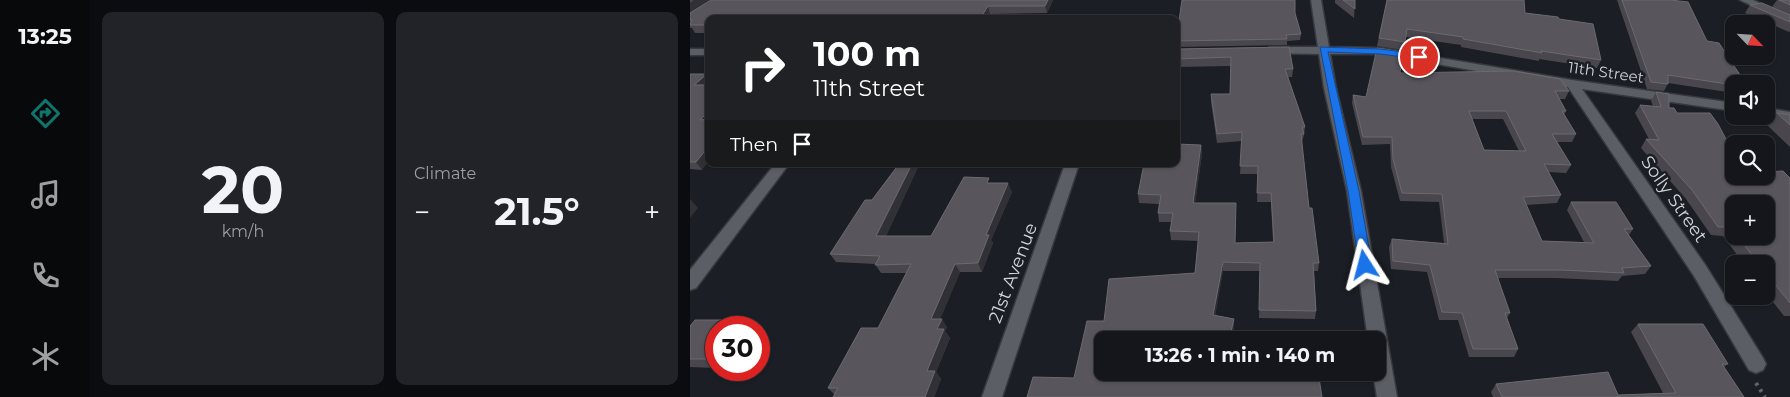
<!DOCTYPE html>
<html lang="en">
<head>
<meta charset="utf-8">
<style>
	:root { --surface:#14161b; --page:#212328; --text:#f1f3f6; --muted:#9d9fa3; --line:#33353a; --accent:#0f766e }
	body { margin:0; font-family:Montserrat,sans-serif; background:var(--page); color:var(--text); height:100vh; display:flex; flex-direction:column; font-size:19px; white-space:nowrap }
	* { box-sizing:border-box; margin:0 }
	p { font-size:16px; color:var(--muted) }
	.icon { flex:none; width:28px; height:28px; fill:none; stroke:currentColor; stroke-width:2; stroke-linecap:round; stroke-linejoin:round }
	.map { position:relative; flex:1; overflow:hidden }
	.details { display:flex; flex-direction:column; gap:12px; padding:12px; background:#0b0c0f; width:600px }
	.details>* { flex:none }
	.hud { position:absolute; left:15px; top:15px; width:475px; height:152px; border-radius:10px; box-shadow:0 1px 4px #0004,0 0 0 1px var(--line); background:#202124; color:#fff; overflow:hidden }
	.needle { width:32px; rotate:115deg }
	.fabs { position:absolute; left:1035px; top:15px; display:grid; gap:10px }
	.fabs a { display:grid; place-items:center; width:50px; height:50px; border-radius:10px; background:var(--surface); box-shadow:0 1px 4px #0004,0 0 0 1px var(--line); font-size:25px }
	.speed { position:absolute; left:15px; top:316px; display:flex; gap:10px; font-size:25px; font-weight:700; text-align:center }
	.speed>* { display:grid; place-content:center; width:65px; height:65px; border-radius:50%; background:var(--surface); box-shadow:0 1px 4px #0004,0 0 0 1px var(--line); line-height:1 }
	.speed .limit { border:8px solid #d22; background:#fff; color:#111 }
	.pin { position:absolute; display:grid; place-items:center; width:42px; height:42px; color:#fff; margin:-21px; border:2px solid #fff; border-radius:50%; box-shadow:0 1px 5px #0007 }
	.me { position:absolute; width:55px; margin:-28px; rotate:351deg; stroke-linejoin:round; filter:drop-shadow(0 0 4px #0008) }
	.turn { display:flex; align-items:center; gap:18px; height:105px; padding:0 25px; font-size:22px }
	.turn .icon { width:65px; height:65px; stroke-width:2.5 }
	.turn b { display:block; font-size:35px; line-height:42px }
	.then { display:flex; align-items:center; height:48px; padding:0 25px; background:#0003; gap:10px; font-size:19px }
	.big { font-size:38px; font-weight:700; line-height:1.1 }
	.details .card { flex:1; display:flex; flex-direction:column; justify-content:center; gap:8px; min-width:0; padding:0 18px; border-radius:10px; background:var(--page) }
	.details .dial { align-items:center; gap:0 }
	.dial b { font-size:65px; line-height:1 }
	.heat { display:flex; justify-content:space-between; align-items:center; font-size:28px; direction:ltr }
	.details .tiles { flex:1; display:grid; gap:12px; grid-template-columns:repeat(2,1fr) }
	.trip { position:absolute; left:404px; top:331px; width:292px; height:50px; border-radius:10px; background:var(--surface); box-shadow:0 1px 4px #0004,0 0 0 1px var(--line); font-weight:700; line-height:50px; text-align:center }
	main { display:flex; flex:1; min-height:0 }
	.tabs { display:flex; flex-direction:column; width:90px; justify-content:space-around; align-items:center; background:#08090b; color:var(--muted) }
	.tabs .icon { width:35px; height:35px }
	.tabs .current { color:var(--accent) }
	.tabs b { font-size:22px; color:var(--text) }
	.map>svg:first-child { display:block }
</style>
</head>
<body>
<main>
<nav class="tabs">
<b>13:25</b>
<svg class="icon current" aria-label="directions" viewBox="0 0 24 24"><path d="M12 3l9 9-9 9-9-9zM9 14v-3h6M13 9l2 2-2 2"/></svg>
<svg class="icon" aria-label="music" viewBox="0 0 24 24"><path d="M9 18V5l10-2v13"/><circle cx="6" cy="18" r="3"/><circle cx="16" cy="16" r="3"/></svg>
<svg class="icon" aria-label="phone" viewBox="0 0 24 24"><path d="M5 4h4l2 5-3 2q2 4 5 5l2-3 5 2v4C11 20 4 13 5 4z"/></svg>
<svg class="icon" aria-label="climate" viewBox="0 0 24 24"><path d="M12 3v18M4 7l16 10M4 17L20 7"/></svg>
</nav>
<section class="details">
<div class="tiles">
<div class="card dial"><b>20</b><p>km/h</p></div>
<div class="card"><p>Climate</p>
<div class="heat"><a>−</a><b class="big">21.5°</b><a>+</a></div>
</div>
</div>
</section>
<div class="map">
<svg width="1100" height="397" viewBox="0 0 1100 397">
	<rect width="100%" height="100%" fill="#1b1e24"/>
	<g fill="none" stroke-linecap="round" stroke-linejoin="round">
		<g stroke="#37393e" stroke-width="3">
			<g id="minor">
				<path d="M621 0H631L639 47 690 48 882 80 1044 103V111L892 89 1016 266 1073 358 1076 364 1073 370 1066 373 1059 370 1004 276 878 87 690 54H640L646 88 671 191 707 397H687L683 372H688V340H678L657 191 634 88 629 54 580 53 574 50 580 47H628Z"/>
				<path d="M1050 0H1063L1100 17V24Z"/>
				<rect x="0" y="49" width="19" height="6"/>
				<path d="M1076 108 1100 112V120L1076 116Z"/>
				<path d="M85 164H99L6 288 0 290V270Z"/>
				<path d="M375 164H389L312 397H292Z"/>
			</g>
		</g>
		<path stroke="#62656a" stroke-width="4" stroke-dasharray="3 4.5" stroke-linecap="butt" d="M1066 383 1075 397"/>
		<use href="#minor" fill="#5b5f65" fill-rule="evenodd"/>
	</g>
	<g fill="#49474d" fill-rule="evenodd">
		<path d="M0 0H20L5 10 363 0 357 13 19 19V33H5L2 28H0Z"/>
		<path d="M645 0H665L664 18 645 3Z"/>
		<path d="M697 0 835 13 869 19 911 60 907 68 849 59V61L771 47V45L716 37 713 50 687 46Z"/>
		<path d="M927 0H980L1017 41 1044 84V93L978 83 974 91 957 89Z"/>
		<path d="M1087 0H1100V15L1082 7Z"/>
		<path d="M1060 5 1100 15V31L1099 32 1055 13Z"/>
		<path d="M605 13 611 34 610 40 597 41V45L487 47 486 41Z"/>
		<path d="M599 47 603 69 602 77H598L615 127 614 135 612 142 619 208 629 263 628 271H624L626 311 625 319 569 318 570 271H533L525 315 544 319V327L541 340H412L384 378 414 321 505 273 508 241 481 240 480 231 482 222H469L468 213 469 204 449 203 448 194 511 145 512 154 505 203 545 243 583 242 581 202H567L568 174H550L552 141 527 143 521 102V94H540L541 66 486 67V49Z"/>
		<path d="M710 73 879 91 875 99H869L876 111 874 115 886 134 882 142H867L881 165 876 173 859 172 871 195 867 203 836 205 852 241 894 242 877 210 881 202 943 229 939 235 961 266 955 274 932 276 928 281 866 278H807L820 313 817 318 828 349 824 357H779L768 320H749L737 272 701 269 699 247 702 239 754 243 749 202 710 201 701 167 700 144 672 145 662 103 663 95 676 97ZM782 119H813L829 151 794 150Z"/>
		<path d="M0 74H17L19 77 12 170 0 169Z"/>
		<path d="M966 92 979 108 987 113 1044 176 1100 178V316H1094L1076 293V264H1054L1033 236 1021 235 996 199 951 148 956 139H959L945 113 950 105 963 106 961 101ZM1044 204 1076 236H1044Z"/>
		<path d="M1087 113 1100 115V147L1077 125Z"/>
		<path d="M209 164H227L228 167 196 236H241L301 183 322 192 301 240 303 243 292 272H270L250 319 257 327 255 331 260 338 246 372 251 379 244 397H143L145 395 138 388 188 328 216 273H191L185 264 146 262 140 254 182 200Z"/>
		<path d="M56 320 64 328H26V368L0 367V326Z"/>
		<path d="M948 324 1038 364 1034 367 1054 397H803L801 392 806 384 928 395 973 393 941 332Z"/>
	</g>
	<g fill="#313037">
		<path d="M4 0H20L0 14V3Z"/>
		<path d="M358 0H363L357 13 355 6Z"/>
		<path d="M298 6 300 14 297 19H290Z"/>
		<path d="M17 74 19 77V85L9 93 4 85Z"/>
		<path d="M19 111V125L10 120Z"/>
		<path d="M511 145 512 154 504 211 503 203Z"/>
		<path d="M19 146V161L12 170 6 162Z"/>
		<path d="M222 164H227L228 167 192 245 186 236Z"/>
		<path d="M318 183 322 192 301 240 303 243 292 272 288 263 296 235Z"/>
		<path d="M0 199 8 208 0 218Z"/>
		<path d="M533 262V271L524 323 523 315Z"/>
		<path d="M265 264 270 272 247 327 241 319Z"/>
		<path d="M252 319 257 327 255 331 260 338 246 372 251 379 244 397H235L237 371 247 329Z"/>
		<path d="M544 319V327L541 340H539Z"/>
		<path d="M56 320 64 328H51Z"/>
	</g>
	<g fill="#58565c" stroke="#6b6a70" fill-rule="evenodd">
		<path d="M21 0H358L355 6H298L290 19H19V25H0L2 20H0V13Z"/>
		<path d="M492 0H605V13L611 34 596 35 597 39 486 41Z"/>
		<path d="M653 0H665V9Z"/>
		<path d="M697 0H834L835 13 868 17 869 19 903 24 911 60 851 51 852 53 773 39V37L717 29 715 42 689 38Z"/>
		<path d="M932 0H980L998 2 1017 41 1029 43 1056 84H1044V85L978 75V84L961 82Z"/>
		<path d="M1089 0H1100V5Z"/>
		<path d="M1072 3 1100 15V22L1060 5Z"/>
		<path d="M599 47 603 69H595L615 127H612L614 134H611L619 208H622L629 263H623L626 311 569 310 570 263 533 262 523 315 544 319 539 340H412V372H628L632 397H337L343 377 384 378 397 321H414L419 279 505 273 509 232 480 231 483 213H468L471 195 448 194 454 164H486V144L511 145 503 203H546L545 243 584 242 581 193H567L568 166H550L552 132 527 134 521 94H540L541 57 486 59V49Z"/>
		<path d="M687 48 713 52 710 73 823 71 870 79 879 91H865L876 111H872L886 134H862L881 165 854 164 871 195 833 197 852 241 904 243 881 202H926L943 229H934L961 266 932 268 934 273 871 270H805L820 313H815L828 349H783L772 313 752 312 740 265 703 261 702 239 758 244 752 194 712 193 703 159 702 137H673L663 95 676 97ZM779 111H816L836 151 794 150Z"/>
		<path d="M0 74H17L4 85H19V111L10 120 19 119V146L6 162H0Z"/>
		<path d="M966 92 979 94V108H984L987 113H1020L1028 124 1044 154V176H1076V172L1093 171 1100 178V303L1076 273V264H1069L1047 236H1076V204H1044V232L1040 227H1028L1002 190 956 139 969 140 950 105 971 107Z"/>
		<path d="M1087 113 1100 115V125Z"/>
		<path d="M209 164H222L186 236H241L274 177 299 178 297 183H318L296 235H299L288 263 265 264 241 319H252L247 329H254L237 371H245L235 397H143L148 388H138L171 328H188L221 264 185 265 190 256 140 254 175 200H182Z"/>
		<path d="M5 320H56L51 328H26V359H0V326Z"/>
		<path d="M948 324H1013L1038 364H1032L1054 397H812L806 384 918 372 928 395 986 393Z"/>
	</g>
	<path fill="#1a73e8" stroke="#114b97" d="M630 47 690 49 729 54 734 57 729 59 690 54 638 52 669 191 682 265 675 270 669 265 658 191Z"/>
	<g text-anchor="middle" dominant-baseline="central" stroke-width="5" stroke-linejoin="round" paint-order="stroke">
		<g font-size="15" fill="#d2d4d8" stroke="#1b1e24">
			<text transform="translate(916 72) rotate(8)">11th Street</text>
		</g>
		<g font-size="18" fill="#d2d4d8" stroke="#1b1e24">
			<text transform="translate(984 199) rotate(55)">Solly Street</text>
			<text transform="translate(323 273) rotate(-69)">21st Avenue</text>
		</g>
	</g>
</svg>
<div class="fabs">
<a><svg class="needle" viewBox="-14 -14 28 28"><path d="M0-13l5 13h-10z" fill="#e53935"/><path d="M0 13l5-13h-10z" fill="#9d9fa3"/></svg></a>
<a><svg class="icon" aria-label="sound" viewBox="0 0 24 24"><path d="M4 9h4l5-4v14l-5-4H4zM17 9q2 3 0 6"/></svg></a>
<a><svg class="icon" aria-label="search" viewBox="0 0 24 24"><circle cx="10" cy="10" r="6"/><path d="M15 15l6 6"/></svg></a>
<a>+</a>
<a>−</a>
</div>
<div class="speed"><div class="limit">30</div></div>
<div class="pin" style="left:729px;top:57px;background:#d93025"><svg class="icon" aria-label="arrive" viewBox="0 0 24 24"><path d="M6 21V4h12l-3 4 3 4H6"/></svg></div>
<svg class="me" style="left:675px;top:265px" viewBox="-20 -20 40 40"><path d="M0-17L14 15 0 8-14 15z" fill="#1a73e8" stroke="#fff" stroke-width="4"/></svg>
<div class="trip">13:26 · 1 min · 140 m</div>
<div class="hud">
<div class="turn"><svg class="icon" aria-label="right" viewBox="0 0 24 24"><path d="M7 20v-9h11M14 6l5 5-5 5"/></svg><div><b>100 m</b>11th Street</div></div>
<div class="then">Then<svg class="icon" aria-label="arrive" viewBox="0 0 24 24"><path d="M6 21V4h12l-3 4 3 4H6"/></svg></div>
</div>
</div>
</main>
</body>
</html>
